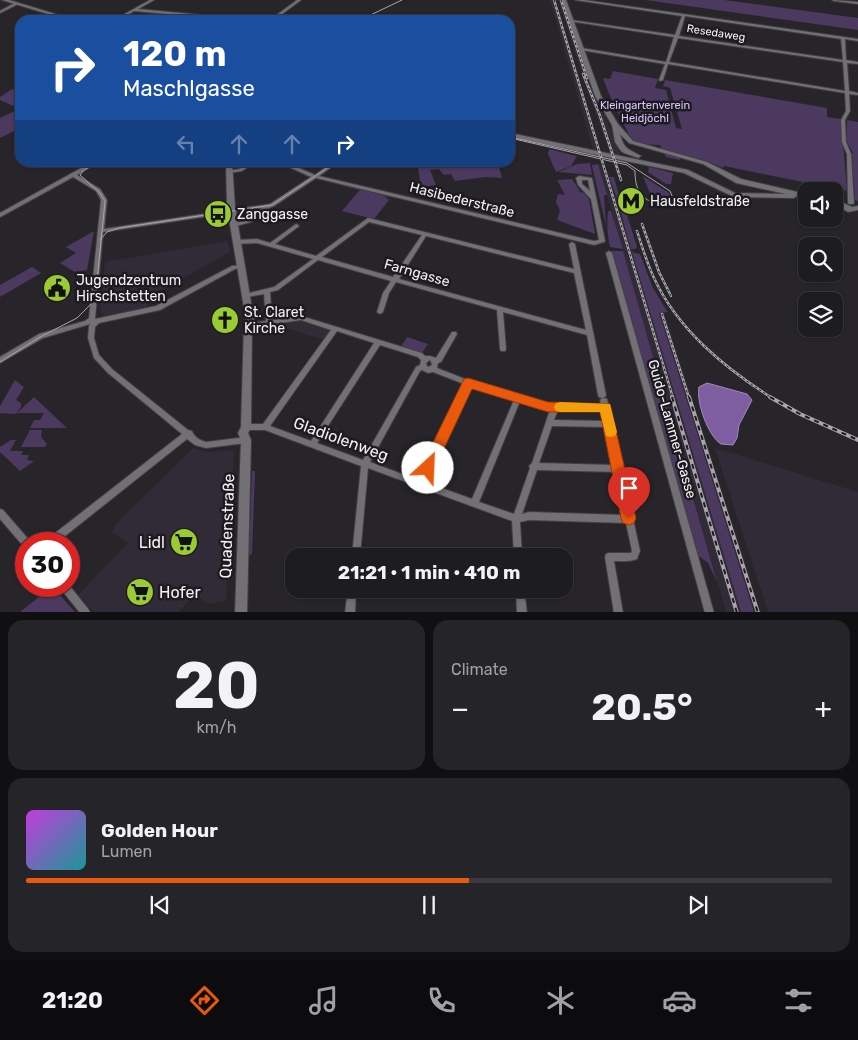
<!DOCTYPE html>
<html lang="en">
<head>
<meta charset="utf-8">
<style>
	:root { --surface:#1d1c20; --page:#252529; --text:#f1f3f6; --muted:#a0a1a5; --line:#3b3a3e; --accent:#ea580c }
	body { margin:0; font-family:Rubik,sans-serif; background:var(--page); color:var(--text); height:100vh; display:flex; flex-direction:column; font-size:19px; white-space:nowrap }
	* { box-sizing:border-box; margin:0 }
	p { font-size:16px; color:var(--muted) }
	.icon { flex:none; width:28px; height:28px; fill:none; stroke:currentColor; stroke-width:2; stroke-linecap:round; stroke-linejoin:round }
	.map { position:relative; height:612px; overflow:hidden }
	.sheet { display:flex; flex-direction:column; gap:8px; padding:8px; background:#100f12; flex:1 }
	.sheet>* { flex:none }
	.top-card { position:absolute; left:15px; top:15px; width:500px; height:152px; border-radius:15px; box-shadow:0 1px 4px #0004,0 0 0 1px var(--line); background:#1a4fa0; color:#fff; overflow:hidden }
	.tools { position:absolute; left:798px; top:182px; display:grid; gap:10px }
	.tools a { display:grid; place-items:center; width:45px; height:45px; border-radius:10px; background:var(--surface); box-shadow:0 1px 4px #0004,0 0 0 1px var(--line); font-size:25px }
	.speed { position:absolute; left:15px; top:532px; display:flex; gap:10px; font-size:25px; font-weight:700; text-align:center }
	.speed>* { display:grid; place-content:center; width:65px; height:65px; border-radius:50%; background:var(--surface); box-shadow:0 1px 4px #0004,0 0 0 1px var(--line); line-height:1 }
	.speed .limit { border:8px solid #d22; background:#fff; color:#111 }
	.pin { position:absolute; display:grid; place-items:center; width:42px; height:42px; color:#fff; margin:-51px -21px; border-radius:50% 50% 50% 0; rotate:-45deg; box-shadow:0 0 5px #0007 }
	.pin .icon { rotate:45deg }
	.me { position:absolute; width:55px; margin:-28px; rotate:25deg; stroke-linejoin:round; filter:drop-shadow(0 0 4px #0008) }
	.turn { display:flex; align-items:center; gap:18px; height:105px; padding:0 25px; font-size:22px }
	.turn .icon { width:65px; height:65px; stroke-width:2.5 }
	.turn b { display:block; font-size:35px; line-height:42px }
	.lanes { display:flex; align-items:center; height:48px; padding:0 25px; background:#0003; justify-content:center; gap:25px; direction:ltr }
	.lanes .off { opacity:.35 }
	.big { font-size:38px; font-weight:700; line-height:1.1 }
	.sheet .widget { flex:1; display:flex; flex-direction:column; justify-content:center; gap:8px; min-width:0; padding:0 18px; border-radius:15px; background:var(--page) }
	.sheet .dial { align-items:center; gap:0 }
	.dial b { font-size:65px; line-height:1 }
	.song { display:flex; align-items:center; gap:15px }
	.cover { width:60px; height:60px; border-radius:8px; background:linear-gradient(135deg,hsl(290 70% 55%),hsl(180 70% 35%)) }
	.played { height:5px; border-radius:2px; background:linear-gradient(90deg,var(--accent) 55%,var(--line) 55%) }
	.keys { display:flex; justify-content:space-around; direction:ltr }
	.heat { display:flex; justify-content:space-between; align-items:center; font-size:28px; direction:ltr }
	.sheet .tiles { flex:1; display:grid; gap:8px; grid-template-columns:1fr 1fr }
	.widget:last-child { grid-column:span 2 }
	.trip { position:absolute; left:285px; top:548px; width:288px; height:50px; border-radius:15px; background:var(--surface); box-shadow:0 1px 4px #0004,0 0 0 1px var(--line); font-weight:700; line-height:50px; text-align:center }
	.tab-bar { display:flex; height:80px; justify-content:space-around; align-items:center; background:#0c0b0d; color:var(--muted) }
	.tab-bar .icon { width:35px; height:35px }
	.tab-bar .active { color:var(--accent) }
	.tab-bar b { font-size:22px; color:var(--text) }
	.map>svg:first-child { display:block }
</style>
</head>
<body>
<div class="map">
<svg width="858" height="613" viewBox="0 0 858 613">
	<rect width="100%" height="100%" fill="#27252a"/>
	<g fill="#302b36">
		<path d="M550 0H556L601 151 594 150 592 146Z"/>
		<path d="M558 0H563L587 74 621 155 610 153 585 84Z"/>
		<path d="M598 164 605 166 616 193 741 612H726Z"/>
		<path d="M228 241 230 252 147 298V307L145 309 106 316 100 313 105 262Z"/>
		<path d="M658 312H664L761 612H754Z"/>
		<path d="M300 321 331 331 325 340 275 325Z"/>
		<path d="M193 448 208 452 234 450 226 601 208 604 194 595 179 612 94 613 78 595 128 543 112 532 115 528 114 526Z"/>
		<path d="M715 448 858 492V612H768Z"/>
	</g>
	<g fill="#4b395f">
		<path d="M646 0H724L858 18V30Z"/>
		<path d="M613 71 658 79 655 88 666 90 676 128 682 129 670 88 663 86 665 80 827 108V117L841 119 847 191 724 166 723 168 710 162 680 155V160L666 157 660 145 637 144 631 139 609 94 603 78 610 79Z"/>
		<path d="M12 89 20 92V109L0 100V97Z"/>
		<path d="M15 111 20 113V128L0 138V118Z"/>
		<path d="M847 120 858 122V201L855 200 853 175 851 173 850 153H853L847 142Z"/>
		<path d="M549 149 576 156H577L571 166 556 172 548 154Z"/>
		<path d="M464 162 479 168 499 167 502 178 486 177 455 181 451 174 444 175 439 169 430 170 436 185 421 187 418 167Z"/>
		<path d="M590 163 592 175 558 172 577 164Z"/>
		<path d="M598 164 607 195H604L606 226 592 166V165Z"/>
		<path d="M649 167 673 173 671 184H666L648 172Z"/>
		<path d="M643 176 669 193 671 197 670 199 662 202 652 199Z"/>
		<path d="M609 177H614L620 199H622L637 247 635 249H631L617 198Z"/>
		<path d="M572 179 581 193 583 192 589 199 595 234 557 220 560 211 556 202 558 194 565 195 557 180Z"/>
		<path d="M333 183 395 198 384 196 389 200 374 219 342 211 359 191H362Z"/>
		<path d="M608 211H611L623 249 610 247C607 234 607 223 608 211Z"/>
		<path d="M94 231 87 270 75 272 60 263 76 253 66 247Z"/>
		<path d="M611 251H623L717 582 708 563 696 554Z"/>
		<path d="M632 252 640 254 653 288 667 311 668 312 659 313 754 612H741Z"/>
		<path d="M32 267 41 273 0 297V285Z"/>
		<path d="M407 337 428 344 422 353 401 347Z"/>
		<path d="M15 380 24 387 16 400 21 403V407L16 414 0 413V406Z"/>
		<path d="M34 397 67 428H30L34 420H40L44 413H17Z"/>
		<path d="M30 430H42L41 437 47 444 45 447H21Z"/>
		<path d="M11 440H16L10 451H23L21 455H29L27 460 34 461 20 471 0 452V447Z"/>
		<path d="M252 471H255L252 554 249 555Z"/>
		<path d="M52 586 75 612H20L49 589Z"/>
	</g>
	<path fill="#7f5da1" stroke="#a289ba" d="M707 383 747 394 752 400 739 425 737 438 733 445 721 444C708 436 696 402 699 387Z"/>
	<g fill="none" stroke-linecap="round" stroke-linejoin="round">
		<g stroke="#424044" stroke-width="2">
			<g id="street">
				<path d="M150 0H154L138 9 202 15 204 16 202 17 134 11 119 20H114Z"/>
				<path d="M297 0H301L274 20H270Z"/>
				<path d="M575 0H584L858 39V41L845 39 846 60 858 62V64L847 63 849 91 858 93V95L849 94 850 111 845 120 846 142 851 154 854 203 853 204H849L848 203 847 154 842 142 841 120 846 111 845 93 668 64 663 80 660 81 659 80 665 64 581 50 579 49 581 48 666 62 674 37 569 21 571 20 675 35 682 16ZM685 16 841 39 843 60 679 36ZM678 38 843 62 845 91 669 62Z"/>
				<path d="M15 3 18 4 0 13V11Z"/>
				<path d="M92 162H99L77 175 100 189 107 200 104 229 270 204 311 177 278 162H285L315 175 333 162H339L319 176 594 241 599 240 591 199 578 185 576 178 579 176 592 178 605 241 604 242 594 245 316 178 274 206 271 207 251 222 236 226 234 227 231 225 232 224 247 220 263 208 103 232 95 319 156 306 232 266 243 265 244 266 243 267 235 269 160 310 99 323 95 327 94 338 99 355 112 369 188 430 192 431C194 437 199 440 206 442L246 437 249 438 250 440 249 442 246 443 206 448 195 445 187 439 55 544H44L45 541 182 434 108 373 94 358 88 338 89 326 90 324 43 338 0 363V357L39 334 85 321 89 318 101 200 96 191 73 177 2 216 0 217V213ZM582 180H588L590 191 582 184Z"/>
				<path d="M249 162H255L242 171 229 173 227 172V171L239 169Z"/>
				<path d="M368 218 574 269 569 244 572 242 575 244 606 395 605 397 602 398 599 397 598 395 587 335 503 312 506 349 505 351H501L500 349 497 310 396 282 389 293 383 312 380 314 377 312 383 293 391 281 318 260 278 290 270 292 272 320 301 316 422 353 425 356H430L436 358 452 332H456L457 334 441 362 438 363 437 368 470 381 548 404H601L600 401 601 399 604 398 607 399 640 551 637 559C630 562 622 561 614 561L623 613H614L605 557 606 554 609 553H631L632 551 626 523 529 520 520 522 522 556H514L512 521 368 468 360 556H352L361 466 265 430H246L243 429 242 427 243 425 246 424H263L331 330 301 320 248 328H246L245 326 246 324 266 321 264 294 247 297 244 295 245 294 274 287 313 259 257 243 237 244 234 242 237 240 257 239 270 243 296 224 298 225 299 226 298 227 275 244 316 256ZM369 222 422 235 393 277 322 257ZM426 236 574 273 586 330 399 279ZM337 331 374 343 311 441 270 426ZM380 345 418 357 421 360 420 365 416 367 363 460 317 443ZM430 360 431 362 432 365 428 367 427 366 426 363ZM422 370 428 373 433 372 464 384 418 480 370 462 420 371ZM470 386 514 400 472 499 425 482ZM520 401 550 410 532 463 529 466 530 468 514 514 479 502ZM558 410H602L605 421 554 420ZM552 426 606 427 614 465 539 463ZM537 470 615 472 624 515 529 512 522 514Z"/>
				<path d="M609 251 612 253 714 613H705L606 253Z"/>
				<path d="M0 509 3 510 30 541 31 544H26V548L24 547 0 519Z"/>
				<path d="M69 585 89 610 90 613H80L61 589 60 586H69Z"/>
				<path d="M348 589H356L355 613H345Z"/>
				<path d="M516 589H524L527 613H517Z"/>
			</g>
		</g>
		<g stroke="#424044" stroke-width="2">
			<g id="secondary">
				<path d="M2 0H9L75 20H68Z"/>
				<path d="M562 0H566L601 96 618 124 633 141 707 162 741 179 806 194V198L797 196 794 198 734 197 684 173 510 137V133L688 170 735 193 786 194 736 183 703 164 629 143 620 134C624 150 629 149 641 156L638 158 636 157 624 153 621 151 615 142 612 125 595 96Z"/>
				<path d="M832 0 858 2V4L834 1Z"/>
				<path d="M226 162H232L235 207 252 308C256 313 256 319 252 325L251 427 248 433 251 440 247 613H235L241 440 238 433 241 427 244 324C247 318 247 314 244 308L227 207Z"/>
				<path d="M834 199 852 207 858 206V210L848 212 834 204Z"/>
			</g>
		</g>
		<use href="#street" fill="#726f75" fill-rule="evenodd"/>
		<use href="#secondary" fill="#726f75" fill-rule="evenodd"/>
		<g stroke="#a7a5aa" stroke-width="1">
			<path d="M360 20 402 0"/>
			<path d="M510 137 627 163 670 191 673 198C664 206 648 204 641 194 636 188 635 179 635 171L627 165 510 138"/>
			<path d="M100 240 107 232 119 228 272 205 336 162"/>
			<path d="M0 362 40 337 77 318 95 300 105 201 100 193 80 175 84 170 98 162"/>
		</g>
		<g stroke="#a7a5aa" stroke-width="2.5">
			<g id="rail-far1">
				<path d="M554 0 673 398"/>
				<path d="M561 0 587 78"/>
				<path d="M583 74 599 113 621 180"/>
				<path d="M642 224 659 272 671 296"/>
				<path d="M637 231C642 247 647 263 654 278 678 330 725 368 772 398"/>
				<path d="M662 314 689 398"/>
			</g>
		</g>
		<g stroke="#a7a5aa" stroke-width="4">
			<g id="rail">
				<path d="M672 397 737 613"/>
				<path d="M689 397 758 613"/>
				<path d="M770 397 800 414 858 440"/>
			</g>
		</g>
		<use href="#rail-far1" stroke="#1d1b20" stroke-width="1" stroke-dasharray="2.5" stroke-linecap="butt"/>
		<use href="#rail" stroke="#1d1b20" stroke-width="2" stroke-dasharray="5" stroke-linecap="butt"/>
	</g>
	<path fill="#ea580c" stroke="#983908" d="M468 378 548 402 610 404 636 518 634 523 629 525 623 523 621 518 600 412H548L472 389 433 472 428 474 423 472 421 468 423 463 462 383 464 379Z"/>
	<path fill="#f59e0b" d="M560 402 610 404 617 432 615 436 610 437 606 436 600 412H560L556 411 554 407 556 403Z"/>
	<defs>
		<g id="metro-disc" transform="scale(1.4375)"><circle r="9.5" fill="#9bcb32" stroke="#1d1b20"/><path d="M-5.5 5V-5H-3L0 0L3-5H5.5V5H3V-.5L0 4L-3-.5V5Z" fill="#111"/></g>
		<g id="bus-disc" transform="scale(1.4375)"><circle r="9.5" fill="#9bcb32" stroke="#1d1b20"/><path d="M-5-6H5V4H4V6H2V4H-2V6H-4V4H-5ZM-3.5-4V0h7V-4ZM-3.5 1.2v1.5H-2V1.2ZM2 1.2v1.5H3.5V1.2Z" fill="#111"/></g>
		<g id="civic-disc" transform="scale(1.4375)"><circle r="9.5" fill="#9bcb32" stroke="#1d1b20"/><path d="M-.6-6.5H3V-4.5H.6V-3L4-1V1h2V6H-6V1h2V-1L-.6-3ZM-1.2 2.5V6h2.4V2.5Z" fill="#111"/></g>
		<g id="church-disc" transform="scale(1.4375)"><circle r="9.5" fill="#9bcb32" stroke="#1d1b20"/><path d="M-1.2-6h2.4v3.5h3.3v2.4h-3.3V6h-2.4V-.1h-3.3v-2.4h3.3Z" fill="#111"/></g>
		<g id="supermarket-disc" transform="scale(1.4375)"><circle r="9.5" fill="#9bcb32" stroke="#1d1b20"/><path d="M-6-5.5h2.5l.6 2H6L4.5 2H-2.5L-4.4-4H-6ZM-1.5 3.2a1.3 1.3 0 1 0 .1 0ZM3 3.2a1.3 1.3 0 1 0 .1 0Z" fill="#111"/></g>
	</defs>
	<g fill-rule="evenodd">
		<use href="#metro-disc" x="631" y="201"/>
		<use href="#bus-disc" x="218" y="214"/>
		<use href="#civic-disc" x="57" y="288"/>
		<use href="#church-disc" x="225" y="320"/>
		<use href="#supermarket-disc" x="184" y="542"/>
		<use href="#supermarket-disc" x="140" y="592"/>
	</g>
	<g text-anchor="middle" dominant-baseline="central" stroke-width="5" stroke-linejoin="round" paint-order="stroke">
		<g font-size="11" fill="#f3f1f5" stroke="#1d1b20">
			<text transform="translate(716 33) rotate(9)">Resedaweg</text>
		</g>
		<g font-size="11" fill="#dfc4fe" stroke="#1d1b20">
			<text x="645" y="105">Kleingartenverein<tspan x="645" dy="13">Heidjöchl</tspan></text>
		</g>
		<g font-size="14" fill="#f3f1f5" stroke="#1d1b20">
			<text transform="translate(462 200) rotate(14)">Hasibederstraße</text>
			<text transform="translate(417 273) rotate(16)">Farngasse</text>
			<text transform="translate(672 429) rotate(74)">Guido-Lammer-Gasse</text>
		</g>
		<g font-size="14" fill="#f3f1f5" stroke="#1d1b20" text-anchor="start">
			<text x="650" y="201">Hausfeldstraße</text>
			<text x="237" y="214">Zanggasse</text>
			<text x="76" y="280">Jugendzentrum<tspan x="76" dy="16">Hirschstetten</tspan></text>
			<text x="244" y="312">St. Claret<tspan x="244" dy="16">Kirche</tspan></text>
		</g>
		<g font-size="16" fill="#f3f1f5" stroke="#1d1b20">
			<text transform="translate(341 439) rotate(20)">Gladiolenweg</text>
			<text transform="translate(227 526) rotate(-88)">Quadenstraße</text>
		</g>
		<g font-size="16" fill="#f3f1f5" stroke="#1d1b20" text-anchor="end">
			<text x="165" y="542">Lidl</text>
			<text x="159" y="592" text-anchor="start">Hofer</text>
		</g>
	</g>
</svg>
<div class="tools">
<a><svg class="icon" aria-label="sound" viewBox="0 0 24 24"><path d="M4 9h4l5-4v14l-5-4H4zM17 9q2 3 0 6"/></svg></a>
<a><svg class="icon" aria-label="search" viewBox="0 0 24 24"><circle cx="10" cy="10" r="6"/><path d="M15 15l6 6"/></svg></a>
<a><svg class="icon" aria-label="layers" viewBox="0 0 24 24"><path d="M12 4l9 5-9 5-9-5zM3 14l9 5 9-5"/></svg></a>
</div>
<div class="speed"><div class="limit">30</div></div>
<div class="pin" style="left:629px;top:518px;background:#d93025"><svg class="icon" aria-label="arrive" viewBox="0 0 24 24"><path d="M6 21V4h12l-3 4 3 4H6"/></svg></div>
<svg class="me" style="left:428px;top:468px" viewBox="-20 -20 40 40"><circle r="19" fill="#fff"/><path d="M0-13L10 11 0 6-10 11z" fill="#ea580c"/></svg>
<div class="trip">21:21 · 1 min · 410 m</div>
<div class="top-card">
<div class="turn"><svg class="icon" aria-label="right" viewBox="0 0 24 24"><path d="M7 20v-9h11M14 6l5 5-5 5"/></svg><div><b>120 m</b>Maschlgasse</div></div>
<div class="lanes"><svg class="icon off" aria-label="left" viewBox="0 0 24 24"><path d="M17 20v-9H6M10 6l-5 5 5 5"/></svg><svg class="icon off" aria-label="ahead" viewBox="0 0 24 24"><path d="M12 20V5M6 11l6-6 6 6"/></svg><svg class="icon off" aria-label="ahead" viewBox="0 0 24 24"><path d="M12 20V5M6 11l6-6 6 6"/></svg><svg class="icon" aria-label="right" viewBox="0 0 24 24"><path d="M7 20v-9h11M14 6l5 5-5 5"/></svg></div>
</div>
</div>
<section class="sheet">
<div class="tiles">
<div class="widget dial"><b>20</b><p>km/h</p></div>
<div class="widget"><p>Climate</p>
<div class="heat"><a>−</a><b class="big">20.5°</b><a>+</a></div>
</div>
<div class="widget">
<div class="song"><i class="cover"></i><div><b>Golden Hour</b><p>Lumen</p></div></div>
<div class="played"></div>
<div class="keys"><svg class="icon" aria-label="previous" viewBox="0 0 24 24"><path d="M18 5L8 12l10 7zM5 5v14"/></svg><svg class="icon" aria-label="pause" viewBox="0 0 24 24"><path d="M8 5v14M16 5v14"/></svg><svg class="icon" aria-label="next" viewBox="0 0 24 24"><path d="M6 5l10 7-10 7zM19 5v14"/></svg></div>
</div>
</div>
</section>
<nav class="tab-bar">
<b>21:20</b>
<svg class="icon active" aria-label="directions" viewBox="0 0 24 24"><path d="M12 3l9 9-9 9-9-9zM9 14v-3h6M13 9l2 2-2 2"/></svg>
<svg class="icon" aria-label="music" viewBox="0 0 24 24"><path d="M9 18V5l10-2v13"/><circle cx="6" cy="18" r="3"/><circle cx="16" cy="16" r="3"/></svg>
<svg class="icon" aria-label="phone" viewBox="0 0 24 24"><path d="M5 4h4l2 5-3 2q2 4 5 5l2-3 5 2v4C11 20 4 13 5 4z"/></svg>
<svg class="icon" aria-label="climate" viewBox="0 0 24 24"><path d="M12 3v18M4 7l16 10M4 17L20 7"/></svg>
<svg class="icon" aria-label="car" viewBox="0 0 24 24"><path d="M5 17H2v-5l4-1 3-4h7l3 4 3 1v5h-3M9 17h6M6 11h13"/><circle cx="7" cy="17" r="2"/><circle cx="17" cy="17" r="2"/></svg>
<svg class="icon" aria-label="filters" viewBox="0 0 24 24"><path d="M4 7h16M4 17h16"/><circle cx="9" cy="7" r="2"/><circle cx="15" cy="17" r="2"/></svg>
</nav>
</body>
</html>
